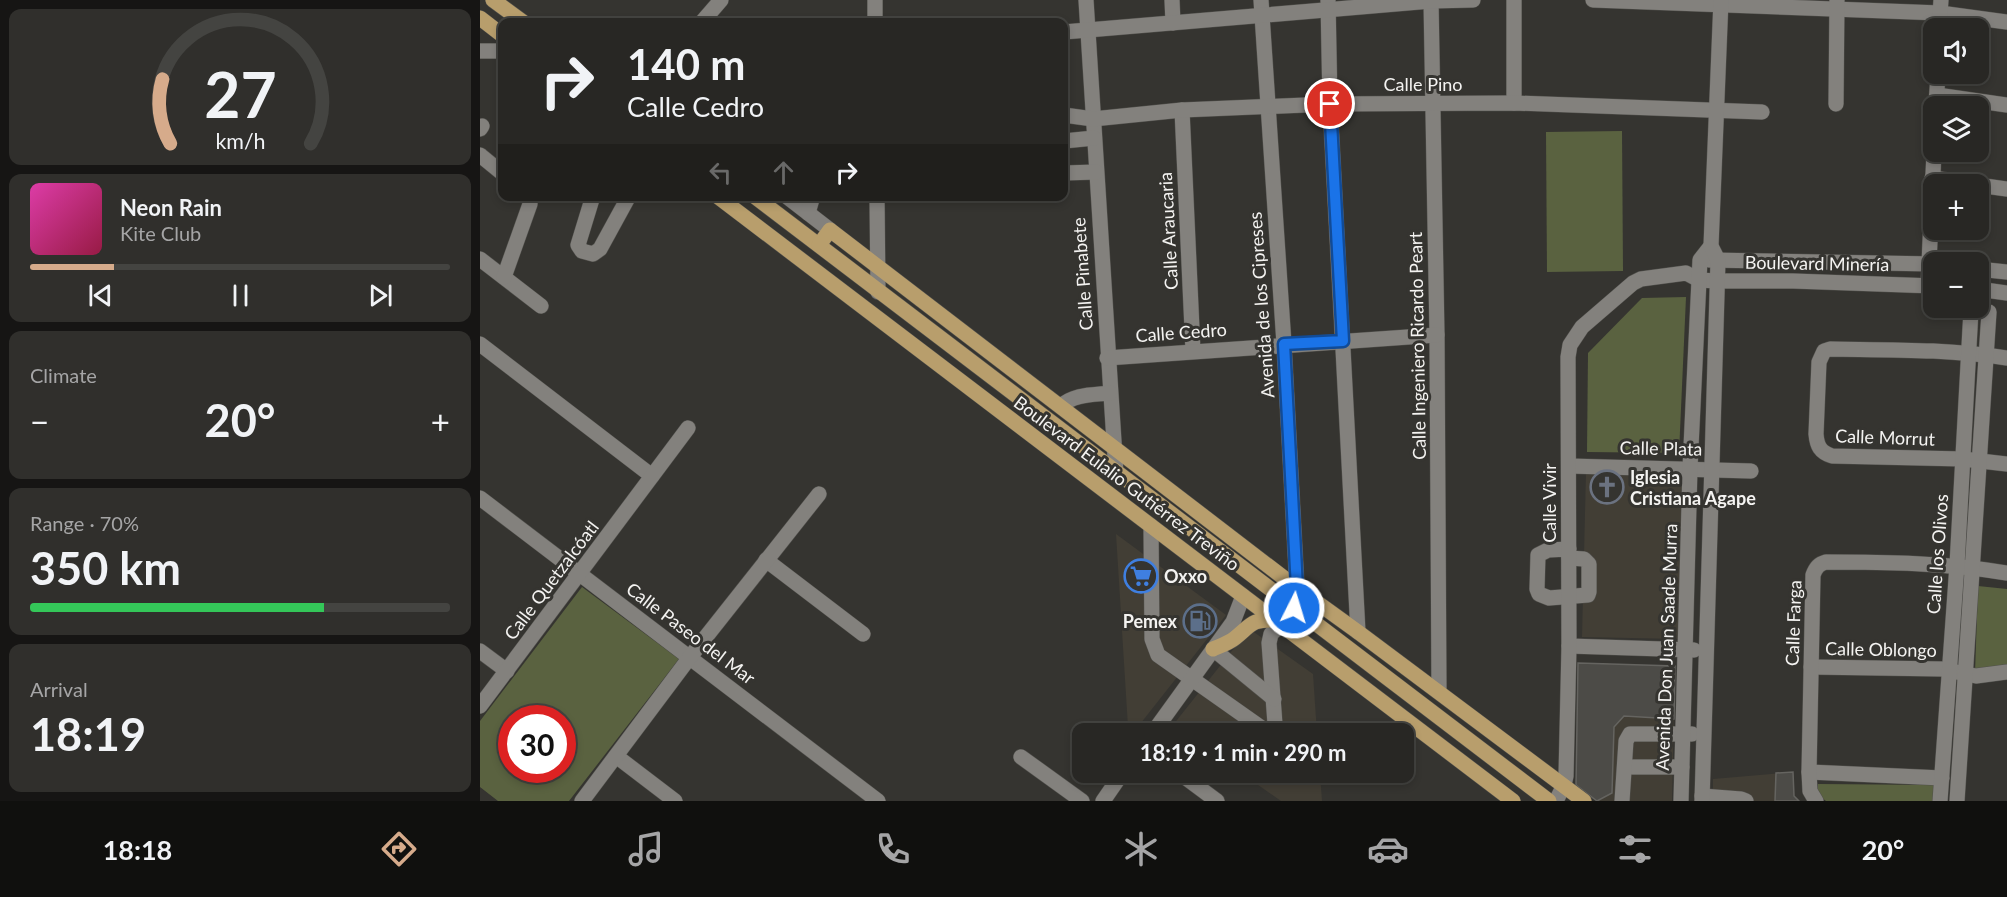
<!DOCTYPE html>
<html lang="en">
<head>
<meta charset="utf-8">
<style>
	:root { --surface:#282724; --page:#302f2c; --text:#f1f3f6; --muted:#a5a5a6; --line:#444441; --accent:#d6ab8b }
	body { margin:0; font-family:Lato,sans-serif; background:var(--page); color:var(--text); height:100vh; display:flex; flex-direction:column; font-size:22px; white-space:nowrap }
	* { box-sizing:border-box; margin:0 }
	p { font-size:20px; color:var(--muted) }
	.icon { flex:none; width:33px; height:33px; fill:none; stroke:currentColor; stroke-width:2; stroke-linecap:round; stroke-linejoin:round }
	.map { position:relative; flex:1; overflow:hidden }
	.panel { display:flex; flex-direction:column; gap:9px; padding:9px; background:#161514; width:480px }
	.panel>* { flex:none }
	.banner { position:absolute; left:18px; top:18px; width:570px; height:183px; border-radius:12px; box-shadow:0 3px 9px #0003,0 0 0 2px var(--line); background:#282724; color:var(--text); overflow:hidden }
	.controls { position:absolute; left:1443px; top:18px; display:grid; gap:12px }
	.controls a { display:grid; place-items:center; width:66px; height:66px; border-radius:12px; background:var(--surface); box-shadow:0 3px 9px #0003,0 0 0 2px var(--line); font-size:30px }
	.speed { position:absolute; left:18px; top:705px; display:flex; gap:12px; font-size:30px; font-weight:700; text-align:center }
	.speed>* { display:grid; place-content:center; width:78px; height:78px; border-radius:50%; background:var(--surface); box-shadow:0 3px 9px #0003,0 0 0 2px var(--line); line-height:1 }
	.speed .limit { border:9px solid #d22; background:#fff; color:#111 }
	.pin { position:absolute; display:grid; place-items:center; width:51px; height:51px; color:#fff; margin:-26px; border:3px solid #fff; border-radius:50%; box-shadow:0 2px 6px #0007 }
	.me { position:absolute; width:66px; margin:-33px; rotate:5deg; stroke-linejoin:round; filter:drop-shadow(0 0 4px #0008) }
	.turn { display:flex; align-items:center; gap:21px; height:126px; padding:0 30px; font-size:27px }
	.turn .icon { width:78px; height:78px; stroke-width:2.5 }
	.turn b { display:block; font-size:42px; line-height:51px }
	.lanes { display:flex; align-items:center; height:57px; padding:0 30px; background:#0003; justify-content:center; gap:30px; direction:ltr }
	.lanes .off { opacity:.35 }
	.big { font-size:45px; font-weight:700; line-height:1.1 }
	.panel .tile { flex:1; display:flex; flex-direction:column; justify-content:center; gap:9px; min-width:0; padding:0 21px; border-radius:12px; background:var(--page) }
	.panel .dial { align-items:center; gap:0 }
	.dial svg { height:156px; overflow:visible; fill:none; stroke:var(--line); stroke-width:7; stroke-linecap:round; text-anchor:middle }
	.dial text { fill:var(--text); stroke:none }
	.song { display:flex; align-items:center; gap:18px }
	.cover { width:72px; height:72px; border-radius:9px; background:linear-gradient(135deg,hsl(320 70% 55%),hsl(340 70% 35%)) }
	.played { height:6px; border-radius:3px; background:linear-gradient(90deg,var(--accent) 20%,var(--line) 20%) }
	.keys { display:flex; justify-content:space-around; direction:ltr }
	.heat { display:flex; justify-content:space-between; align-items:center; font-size:33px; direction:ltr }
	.charge { height:9px; border-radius:4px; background:linear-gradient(90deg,#34c759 70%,var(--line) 0) }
	.trip { position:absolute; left:592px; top:723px; width:342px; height:60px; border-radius:12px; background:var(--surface); box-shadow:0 3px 9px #0003,0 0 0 2px var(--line); font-weight:700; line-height:60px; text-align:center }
	.tab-bar { display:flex; height:96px; justify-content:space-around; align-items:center; background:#10100e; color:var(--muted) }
	.tab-bar .icon { width:42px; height:42px }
	.tab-bar .current { color:var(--accent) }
	.tab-bar b { font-size:27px; color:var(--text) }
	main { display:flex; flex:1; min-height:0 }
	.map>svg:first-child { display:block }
</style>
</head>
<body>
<main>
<section class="panel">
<div class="tile dial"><svg viewBox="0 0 100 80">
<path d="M14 69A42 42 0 1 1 86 69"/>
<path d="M14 69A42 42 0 0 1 10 36" stroke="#d6ab8b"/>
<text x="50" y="56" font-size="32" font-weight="700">27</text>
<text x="50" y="72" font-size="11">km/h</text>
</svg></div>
<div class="tile">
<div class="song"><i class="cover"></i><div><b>Neon Rain</b><p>Kite Club</p></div></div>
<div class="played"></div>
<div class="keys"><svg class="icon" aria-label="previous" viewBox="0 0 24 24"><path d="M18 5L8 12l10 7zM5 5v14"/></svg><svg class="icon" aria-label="pause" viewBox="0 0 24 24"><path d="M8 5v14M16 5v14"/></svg><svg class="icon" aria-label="next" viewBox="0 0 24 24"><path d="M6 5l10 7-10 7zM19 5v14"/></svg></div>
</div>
<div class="tile"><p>Climate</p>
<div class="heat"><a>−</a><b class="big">20°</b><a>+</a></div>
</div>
<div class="tile"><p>Range · 70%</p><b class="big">350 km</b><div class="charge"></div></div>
<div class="tile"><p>Arrival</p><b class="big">18:19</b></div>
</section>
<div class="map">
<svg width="1527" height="801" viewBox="0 0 1527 801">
	<rect width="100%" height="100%" fill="#353430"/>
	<g fill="#423e35">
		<path d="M1106 472 1204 474 1199 639 1102 637Z"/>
		<path d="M636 534 746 615 653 733H650L648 727Z"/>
		<path d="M771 630 833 674 837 733H705L693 725 755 647Z"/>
		<path d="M1098 663 1195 666 1192 801H1117L1096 785Z"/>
		<path d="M1313 772 1314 796 1319 801H1233V779Z"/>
		<path d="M761 773H840L842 801H801Z"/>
	</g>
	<g fill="#5a6240" fill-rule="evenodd">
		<path d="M1142 131 1143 271 1067 272 1066 132Z"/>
		<path d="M1206 297 1199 453 1107 452 1108 353 1162 298Z"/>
		<path d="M1498 586 1527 589V665L1495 673Z"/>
		<path d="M102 587 199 659 89 801H18L0 787V721ZM82 718V770H32V718Z"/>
		<path d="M1338 784 1455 785 1454 801H1346L1338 795Z"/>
	</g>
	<g fill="#4c4b47" stroke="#656460" stroke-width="1.5">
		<path d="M1098 663 1195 666 1194 719 1144 716 1134 727 1132 793 1117 801 1096 785Z"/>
		<path d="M1313 772 1314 796 1319 801H1295L1296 773Z"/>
	</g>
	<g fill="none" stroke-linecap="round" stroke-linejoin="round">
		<g stroke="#51504c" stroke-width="16">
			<g id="minor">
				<path d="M606 0 636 473"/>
				<path d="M692 0 693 23"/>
				<path d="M781 0 804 344 817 588 814 608"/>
				<path d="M848 0 850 104 878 632"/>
				<path d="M951 0 957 335 959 692"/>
				<path d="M1113 0 1460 13 1527 22"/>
				<path d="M222 22 241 0"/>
				<path d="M395 22V0"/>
				<path d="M1459 28 1461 0"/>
				<path d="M584 32 951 1 993 0"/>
				<path d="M0 51H22"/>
				<path d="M1457 95 1527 105"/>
				<path d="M1034 103V0"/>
				<path d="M1356 104 1357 0"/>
				<path d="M1456 106 1458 74"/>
				<path d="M702 110 713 351"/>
				<path d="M584 115 613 119 702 110 850 104 1034 103 1282 112"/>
				<path d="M0 129 2 126"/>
				<path d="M584 141 614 138"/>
				<path d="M0 155 22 173"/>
				<path d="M584 173 616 172"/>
				<path d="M1452 178 1496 184"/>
				<path d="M1498 185 1527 189"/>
				<path d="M113 196 98 245 102 251 113 254 120 249 149 196"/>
				<path d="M306 196 350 230"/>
				<path d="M397 196 398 292"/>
				<path d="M328 213 333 196"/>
				<path d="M0 259 61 306"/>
				<path d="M1229 260 1454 264"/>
				<path d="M1498 269 1527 272"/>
				<path d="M24 277 50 204V196"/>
				<path d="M1448 286 1454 152"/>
				<path d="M1498 289 1527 293"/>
				<path d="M0 344 172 476"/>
				<path d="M627 358 957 335"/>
				<path d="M1527 358C1468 349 1409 350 1350 349L1344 351 1339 362 1336 434C1337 446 1340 452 1352 456L1483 459 1527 464"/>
				<path d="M581 406C594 394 612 395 630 393"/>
				<path d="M1089 466 1271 471"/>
				<path d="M0 498 398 801"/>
				<path d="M671 526 672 639 678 655 783 729 788 730 795 724 789 643 791 634 801 625"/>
				<path d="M1089 549 1068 550 1058 555 1057 589 1059 594 1069 598 1108 595 1109 592V564L1104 559 1089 558"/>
				<path d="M286 560 383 634"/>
				<path d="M1089 646 1214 650"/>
				<path d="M733 649 794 699"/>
				<path d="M0 651 27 671"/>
				<path d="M1331 667 1462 669 1496 676 1527 672"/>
				<path d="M0 706 208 428"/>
				<path d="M672 734 753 622 763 596"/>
				<path d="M136 756 195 801"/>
				<path d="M541 757 602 801"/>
				<path d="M1145 767H1202"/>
				<path d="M698 772 737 801"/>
				<path d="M1329 772 1462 778"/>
				<path d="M1222 796 1261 799 1266 801"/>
				<path d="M102 801 210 657 339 494"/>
				<path d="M623 801 643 772"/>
				<path d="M1076 801 1084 785 1086 776 1089 646 1088 357 1090 345 1102 327 1153 283 1161 279 1206 273 1219 280 1237 281H1313L1454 286"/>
				<path d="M1142 801 1146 741 1150 734H1212"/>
				<path d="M1201 801 1210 468 1219 280 1220 260 1231 246"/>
				<path d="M1222 801 1238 260 1231 246 1241 0"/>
				<path d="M1336 801 1330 791 1329 772 1333 575C1336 567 1339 564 1346 562 1407 562 1467 563 1527 573"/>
				<path d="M1460 801 1477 565 1491 310"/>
				<path d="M1477 801 1509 312"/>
			</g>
		</g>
		<g stroke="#51504c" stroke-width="16">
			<g id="major">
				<path d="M13 0 43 22"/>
				<path d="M0 18 22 35"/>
				<path d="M237 196 1033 801"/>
				<path d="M274 196 1069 801"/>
				<path d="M339 245 350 230 817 588 878 632 1104 801"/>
				<path d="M733 649C740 646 749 643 755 638 771 625 772 619 794 620"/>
			</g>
		</g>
		<use href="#minor" stroke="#83817d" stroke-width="15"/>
		<use href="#major" stroke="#b89e6c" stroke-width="15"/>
	</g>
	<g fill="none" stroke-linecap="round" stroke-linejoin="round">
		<g stroke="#114b97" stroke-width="15">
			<path id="route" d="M814 608 817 588 804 344 863 341 850 104"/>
		</g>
		<use href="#route" stroke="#1a73e8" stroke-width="10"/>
	</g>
	<defs>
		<g id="church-ring" transform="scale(1.725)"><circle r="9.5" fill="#353430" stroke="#6b7280" stroke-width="1.5"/><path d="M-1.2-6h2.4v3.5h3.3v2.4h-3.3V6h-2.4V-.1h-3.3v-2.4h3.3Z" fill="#6b7280"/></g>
		<g id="supermarket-ring" transform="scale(1.725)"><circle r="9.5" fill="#353430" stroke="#3f7fe0" stroke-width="1.5"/><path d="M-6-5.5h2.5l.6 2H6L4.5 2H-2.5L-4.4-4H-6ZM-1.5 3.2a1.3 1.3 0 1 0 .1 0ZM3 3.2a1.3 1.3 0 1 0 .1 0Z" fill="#3f7fe0"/></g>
		<g id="fuel-ring" transform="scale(1.725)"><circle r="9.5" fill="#353430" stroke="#5c6f8a" stroke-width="1.5"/><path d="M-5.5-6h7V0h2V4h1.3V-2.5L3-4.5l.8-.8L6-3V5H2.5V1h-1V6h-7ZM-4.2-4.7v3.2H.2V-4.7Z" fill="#5c6f8a"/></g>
	</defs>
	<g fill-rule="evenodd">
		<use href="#church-ring" x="1127" y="487"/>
		<use href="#supermarket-ring" x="661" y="576"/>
		<use href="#fuel-ring" x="720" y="621"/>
	</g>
	<g text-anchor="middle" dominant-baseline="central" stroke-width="6" stroke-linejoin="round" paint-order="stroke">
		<g font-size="18" fill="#f4f3f1" stroke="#353430">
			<text x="943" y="84">Calle Pino</text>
			<text transform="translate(688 231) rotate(-93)">Calle Araucaria</text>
			<text transform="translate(1337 263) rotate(1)">Boulevard Minería</text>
			<text transform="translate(602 274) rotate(-94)">Calle Pinabete</text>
			<text transform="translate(781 305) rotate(-94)">Avenida de los Cipreses</text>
			<text transform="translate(701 332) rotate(-4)">Calle Cedro</text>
			<text transform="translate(937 346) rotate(-91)">Calle Ingeniero Ricardo Peart</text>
			<text transform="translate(1405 437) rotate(2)">Calle Morrut</text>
			<text transform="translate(1181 448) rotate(1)">Calle Plata</text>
			<text transform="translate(647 483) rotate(37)">Boulevard Eulalio Gutiérrez Treviño</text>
			<text transform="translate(1069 503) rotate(-90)">Calle Vivir</text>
			<text transform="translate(1457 554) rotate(-86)">Calle los Olivos</text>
			<text transform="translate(71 580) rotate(-53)">Calle Quetzalcóatl</text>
			<text transform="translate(1313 623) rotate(-88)">Calle Farga</text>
			<text transform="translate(211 633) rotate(37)">Calle Paseo del Mar</text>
			<text transform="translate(1186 647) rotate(-88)">Avenida Don Juan Saade Murra</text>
			<text transform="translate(1401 649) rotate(1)">Calle Oblongo</text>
		</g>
		<g font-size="18" font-weight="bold" fill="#f4f3f1" stroke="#353430" text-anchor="start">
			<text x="1150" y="477">Iglesia<tspan x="1150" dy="21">Cristiana Agape</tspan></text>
			<text x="684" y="576">Oxxo</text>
			<text x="697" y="621" text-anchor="end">Pemex</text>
		</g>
	</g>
</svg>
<div class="controls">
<a><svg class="icon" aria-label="sound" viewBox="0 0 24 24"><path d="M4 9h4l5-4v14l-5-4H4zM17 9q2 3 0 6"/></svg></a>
<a><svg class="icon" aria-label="layers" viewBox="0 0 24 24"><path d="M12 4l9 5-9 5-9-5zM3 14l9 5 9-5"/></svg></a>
<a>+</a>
<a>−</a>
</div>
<div class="speed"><div class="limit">30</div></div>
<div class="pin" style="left:850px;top:104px;background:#d93025"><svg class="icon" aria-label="arrive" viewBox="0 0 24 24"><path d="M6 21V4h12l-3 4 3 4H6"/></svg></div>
<svg class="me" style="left:814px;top:608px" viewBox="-20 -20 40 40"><circle r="17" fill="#1a73e8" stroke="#fff" stroke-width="3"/><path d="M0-11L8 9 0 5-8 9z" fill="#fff"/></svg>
<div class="trip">18:19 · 1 min · 290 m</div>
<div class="banner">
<div class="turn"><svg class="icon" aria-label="right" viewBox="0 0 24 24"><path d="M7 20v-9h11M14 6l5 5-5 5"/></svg><div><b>140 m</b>Calle Cedro</div></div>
<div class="lanes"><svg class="icon off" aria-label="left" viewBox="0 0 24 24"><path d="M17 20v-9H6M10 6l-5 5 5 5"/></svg><svg class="icon off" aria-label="ahead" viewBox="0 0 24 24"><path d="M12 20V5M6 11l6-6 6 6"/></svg><svg class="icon" aria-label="right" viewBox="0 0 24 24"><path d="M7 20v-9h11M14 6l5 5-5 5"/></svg></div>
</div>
</div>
</main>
<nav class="tab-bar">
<b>18:18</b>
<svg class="icon current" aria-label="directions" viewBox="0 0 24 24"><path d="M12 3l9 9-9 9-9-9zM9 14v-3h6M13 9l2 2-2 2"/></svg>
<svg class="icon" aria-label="music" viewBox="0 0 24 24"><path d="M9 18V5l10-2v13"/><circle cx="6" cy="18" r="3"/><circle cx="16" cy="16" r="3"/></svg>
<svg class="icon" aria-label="phone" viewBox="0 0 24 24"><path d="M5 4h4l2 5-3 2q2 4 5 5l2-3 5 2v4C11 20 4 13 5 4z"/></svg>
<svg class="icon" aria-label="climate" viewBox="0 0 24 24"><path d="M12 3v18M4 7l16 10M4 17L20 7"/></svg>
<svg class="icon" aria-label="car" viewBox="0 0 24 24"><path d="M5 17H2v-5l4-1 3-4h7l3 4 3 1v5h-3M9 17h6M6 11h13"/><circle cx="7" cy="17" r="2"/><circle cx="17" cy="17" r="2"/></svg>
<svg class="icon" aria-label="filters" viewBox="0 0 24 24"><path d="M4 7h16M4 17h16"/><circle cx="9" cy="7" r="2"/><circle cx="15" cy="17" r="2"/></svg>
<b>20°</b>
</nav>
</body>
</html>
